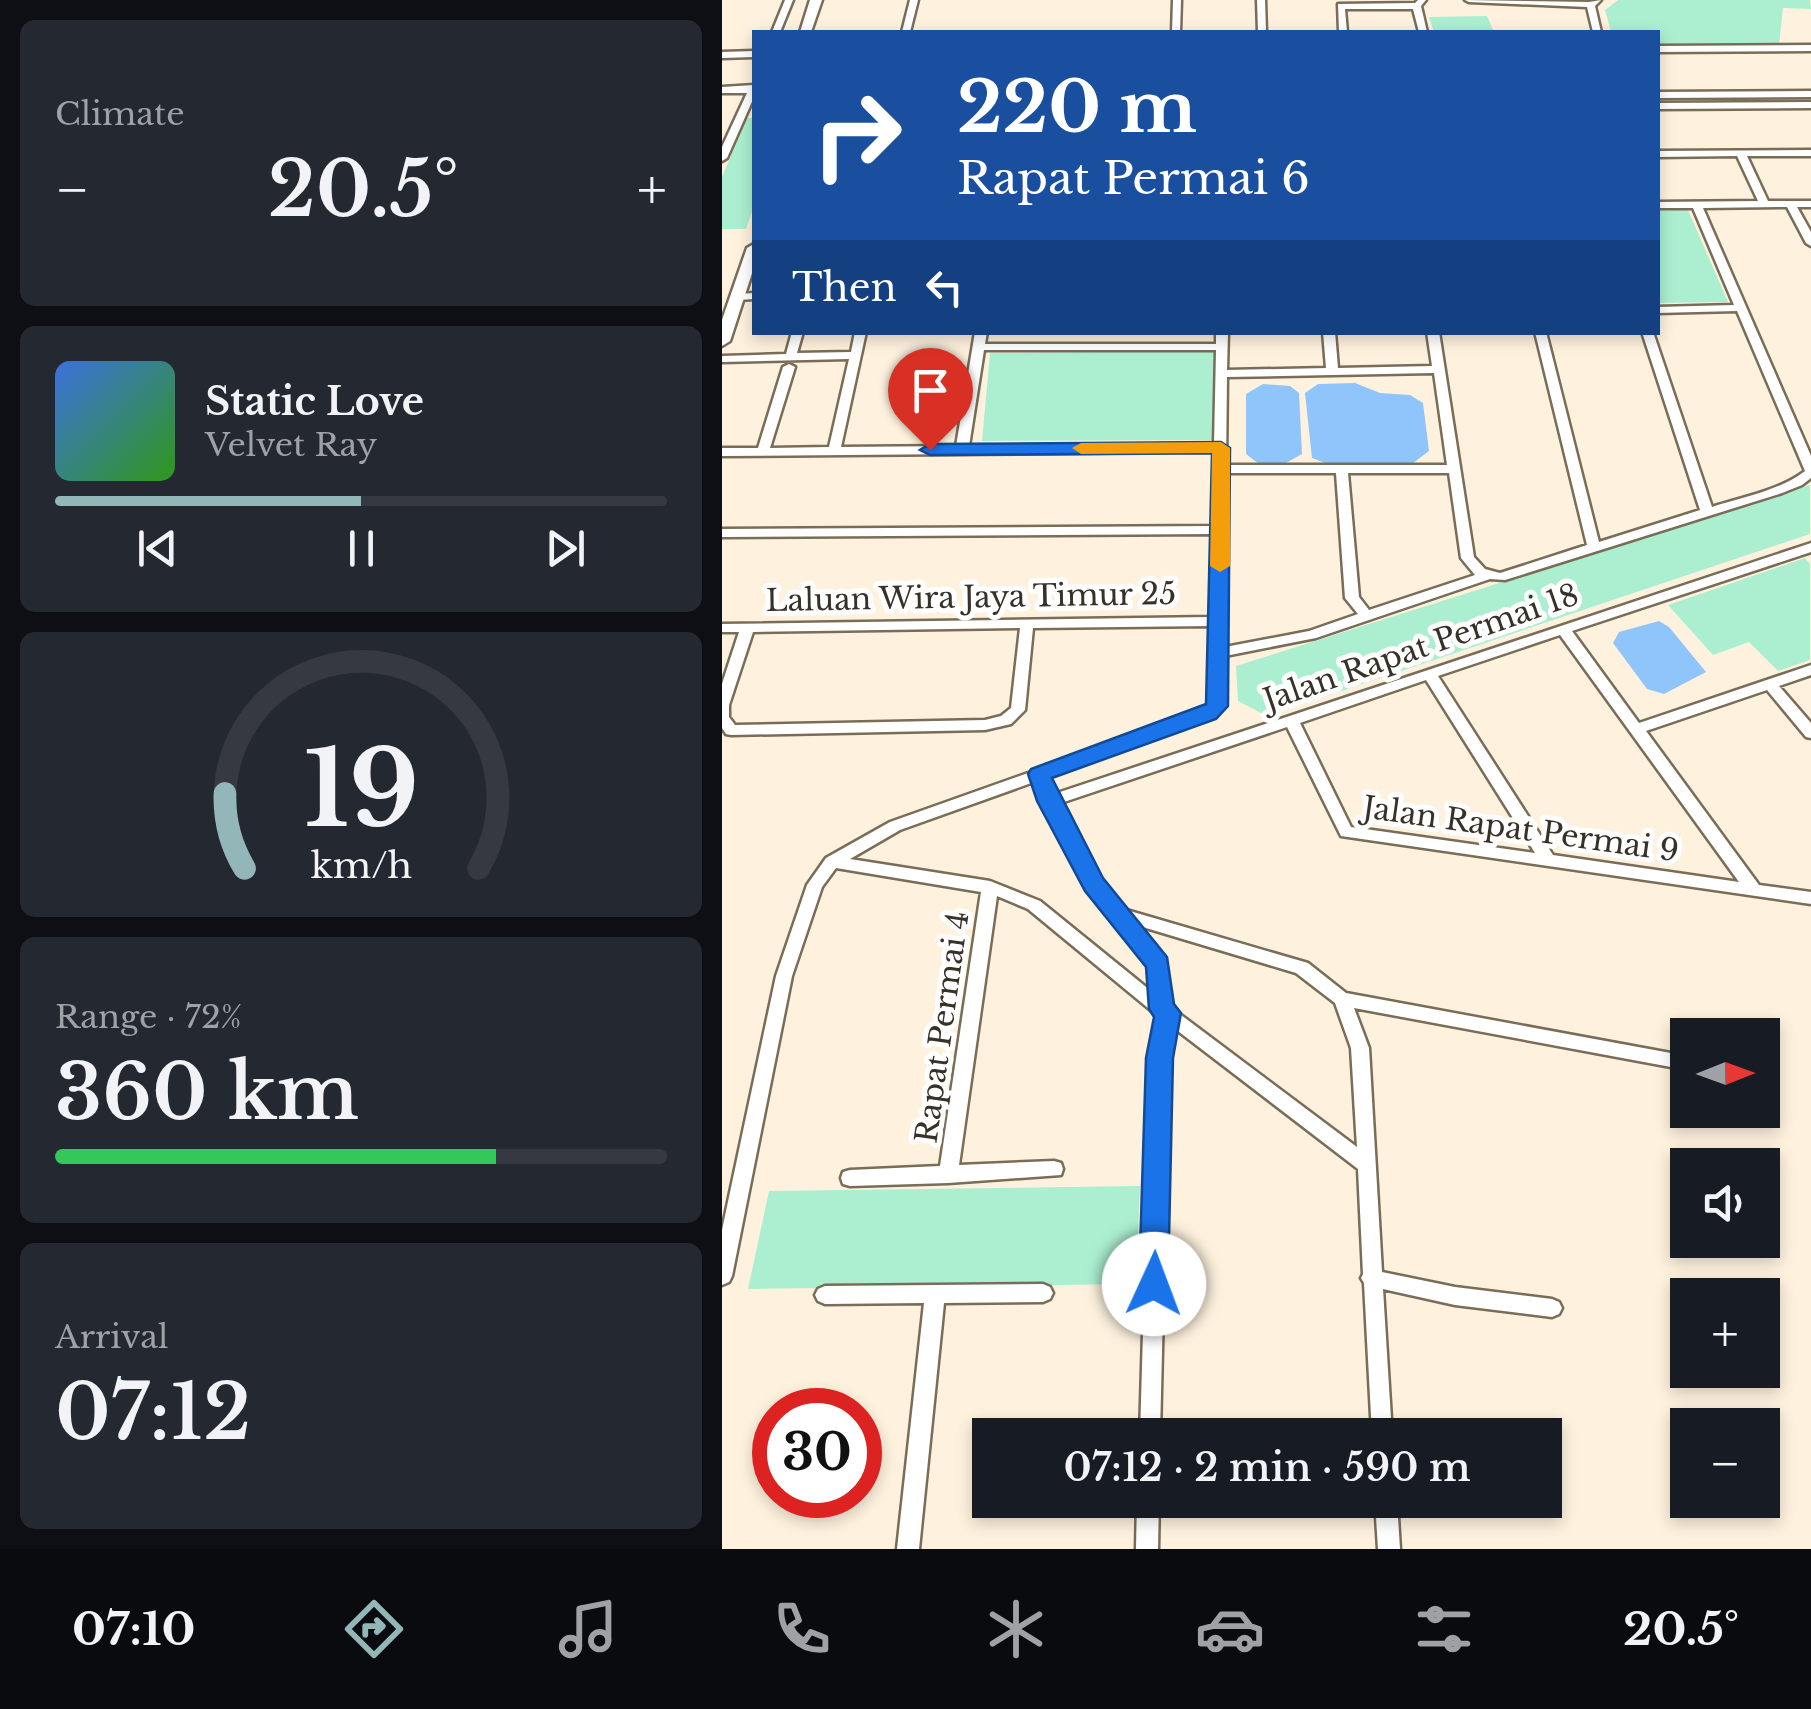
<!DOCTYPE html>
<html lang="en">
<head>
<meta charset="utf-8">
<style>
	:root { --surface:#171b24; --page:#242831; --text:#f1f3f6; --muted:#9ea1a6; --line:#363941; --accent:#93b6b8 }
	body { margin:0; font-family:"Libre Baskerville",serif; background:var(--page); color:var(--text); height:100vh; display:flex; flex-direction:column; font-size:38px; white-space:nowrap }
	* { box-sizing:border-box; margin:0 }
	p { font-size:32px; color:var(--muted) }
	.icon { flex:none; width:55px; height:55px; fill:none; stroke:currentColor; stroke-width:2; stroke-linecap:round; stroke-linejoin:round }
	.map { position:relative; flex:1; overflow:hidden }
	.sheet { display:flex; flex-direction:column; gap:20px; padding:20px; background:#0d0f14; width:722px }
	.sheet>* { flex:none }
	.banner { position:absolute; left:30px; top:30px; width:908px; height:305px; border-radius:0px; box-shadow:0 5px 15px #0003; background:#1a4fa0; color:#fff; overflow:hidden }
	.needle { width:65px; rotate:89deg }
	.fabs { position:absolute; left:948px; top:1018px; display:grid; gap:20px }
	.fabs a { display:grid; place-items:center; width:110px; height:110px; border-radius:0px; background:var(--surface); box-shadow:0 5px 15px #0003; font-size:50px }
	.speed { position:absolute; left:30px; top:1388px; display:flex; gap:20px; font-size:50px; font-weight:700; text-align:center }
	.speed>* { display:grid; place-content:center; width:130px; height:130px; border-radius:50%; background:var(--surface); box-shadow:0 5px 15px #0003; line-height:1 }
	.speed .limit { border:15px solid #d22; background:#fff; color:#111 }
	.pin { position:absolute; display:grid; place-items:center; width:85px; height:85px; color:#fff; margin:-102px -42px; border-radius:50% 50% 50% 0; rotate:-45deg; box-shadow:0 0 10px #0007 }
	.pin .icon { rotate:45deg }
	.me { position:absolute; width:110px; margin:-55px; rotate:2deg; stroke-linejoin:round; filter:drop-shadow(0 0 8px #0008) }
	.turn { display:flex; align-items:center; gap:35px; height:210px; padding:0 40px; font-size:45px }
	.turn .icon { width:130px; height:130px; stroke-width:2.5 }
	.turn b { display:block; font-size:70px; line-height:85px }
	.then { display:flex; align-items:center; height:95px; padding:0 40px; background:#0003; gap:20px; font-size:38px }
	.big { font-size:75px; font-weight:600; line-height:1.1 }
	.sheet .card { flex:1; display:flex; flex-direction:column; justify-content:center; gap:15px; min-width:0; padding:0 35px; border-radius:15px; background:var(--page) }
	.sheet .dial { align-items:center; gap:0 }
	.dial svg { height:260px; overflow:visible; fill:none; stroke:var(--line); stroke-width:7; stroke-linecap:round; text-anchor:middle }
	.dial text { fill:var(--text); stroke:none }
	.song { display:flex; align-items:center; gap:30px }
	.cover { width:120px; height:120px; border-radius:15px; background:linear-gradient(135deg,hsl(220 70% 55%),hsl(110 70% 35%)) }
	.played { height:10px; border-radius:5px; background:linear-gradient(90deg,var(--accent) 50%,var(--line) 50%) }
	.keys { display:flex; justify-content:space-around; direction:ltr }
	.heat { display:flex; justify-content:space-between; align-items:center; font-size:55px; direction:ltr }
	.charge { height:15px; border-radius:8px; background:linear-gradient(90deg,#34c759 72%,var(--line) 0) }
	.trip { position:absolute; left:250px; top:1418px; width:590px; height:100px; border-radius:0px; background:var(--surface); box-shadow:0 5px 15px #0003; font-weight:600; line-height:100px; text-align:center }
	.tabs { display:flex; height:160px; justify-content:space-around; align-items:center; background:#090b0e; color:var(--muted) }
	.tabs .icon { width:70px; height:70px }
	.tabs .active { color:var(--accent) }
	.tabs b { font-size:45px; color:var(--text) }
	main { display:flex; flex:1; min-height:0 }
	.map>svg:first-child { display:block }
</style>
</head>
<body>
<main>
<section class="sheet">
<div class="card"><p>Climate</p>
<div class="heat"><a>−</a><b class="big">20.5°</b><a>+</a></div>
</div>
<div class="card">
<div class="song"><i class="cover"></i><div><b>Static Love</b><p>Velvet Ray</p></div></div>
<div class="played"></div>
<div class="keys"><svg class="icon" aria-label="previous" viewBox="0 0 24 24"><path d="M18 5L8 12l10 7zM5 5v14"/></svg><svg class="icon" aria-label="pause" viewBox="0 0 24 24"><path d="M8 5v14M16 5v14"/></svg><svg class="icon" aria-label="next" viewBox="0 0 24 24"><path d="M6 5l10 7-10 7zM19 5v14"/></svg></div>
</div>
<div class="card dial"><svg viewBox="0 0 100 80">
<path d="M14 69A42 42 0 1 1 86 69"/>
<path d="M14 69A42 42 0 0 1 8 46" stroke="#93b6b8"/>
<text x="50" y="56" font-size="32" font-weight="700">19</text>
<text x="50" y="72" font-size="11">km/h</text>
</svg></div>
<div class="card"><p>Range · 72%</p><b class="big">360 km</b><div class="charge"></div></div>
<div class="card"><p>Arrival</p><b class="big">07:12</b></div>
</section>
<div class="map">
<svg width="1089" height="1549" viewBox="0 0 1089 1549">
	<rect width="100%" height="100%" fill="#fef2de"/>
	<g fill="#abefd0">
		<path d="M896 0H1088L1089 9 1061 8 1057 45 935 44V32H889L883 10Z"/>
		<path d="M765 16 772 32H712L707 17Z"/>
		<path d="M25 118H32V206L24 229H0V177Z"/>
		<path d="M935 210H966L1006 302 935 303Z"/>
		<path d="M493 351 490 440 260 441 268 353Z"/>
		<path d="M1088 485V534L545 716 516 701 514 666Z"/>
		<path d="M1083 558 1088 564V660L1056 671 1027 642 991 655 946 605Z"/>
		<path d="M418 1186 414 1284 26 1289 47 1191Z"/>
	</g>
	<g fill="#8fc5fa">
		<path d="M633 383 658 393 688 395 701 403 707 451 691 463H603L590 458 583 393 596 384Z"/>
		<path d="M541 384 568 386 577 393 580 454 564 463 537 464 524 454V394Z"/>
		<path d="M937 621 947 627 984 672 942 694 925 689 891 643 897 632Z"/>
	</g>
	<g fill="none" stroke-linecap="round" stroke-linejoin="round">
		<g stroke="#796d57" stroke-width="5">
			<g id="minor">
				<path d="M63 0H71L58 32H50Z"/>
				<path d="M188 0H196L188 32H180Z"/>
				<path d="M451 0H459L458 32H450Z"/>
				<path d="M535 0H543L544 32H536Z"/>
				<path d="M696 0H704L699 6 705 32H697L691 9H623L625 32H617L616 4 693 3Z"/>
				<path d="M743 0 867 2 879 0 873 6 879 32H871L865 7 747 2Z"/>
				<path d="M1089 45V51L935 52V46Z"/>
				<path d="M32 51V57L0 58V52Z"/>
				<path d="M32 85V97L5 158 0 161V147L25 93H0V87Z"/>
				<path d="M1089 91V97L935 98V92Z"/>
				<path d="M1089 102V108L935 109V103Z"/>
				<path d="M1089 150V156H1025L1046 201H1089V207H1075L1089 232V246L1084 243 1065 207 981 208 1089 456V478L1080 485 1060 493 783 580 768 579 594 638 503 656 502 706 491 717 325 777 332 794 1089 543V552L850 631 917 723 1089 665V675L1057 686 1089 723V738L1084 737 1045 690 924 731 1037 885 1089 892V904L619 836 565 727 336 804 378 880 401 909 586 963 624 993 965 1056V1070L632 1008 647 1048 660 1272 733 1287 830 1299 837 1302 840 1308 837 1314 830 1317 733 1305 661 1289 670 1435H650L642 1283 639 1278 641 1274 636 1169 452 1028 447 1058 438 1435H418L429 1058 437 1017 306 909 275 896 237 1165 332 1161 339 1163 341 1169 339 1175 226 1183 128 1186 121 1184 119 1178 121 1172 128 1170 218 1166 259 892 114 868 100 887 70 976 10 1276 7 1282 0 1285V1230L54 976 85 885 104 858 168 822 481 711 488 704 489 626 311 628 303 710 289 724 263 730 9 735 4 734 0 728V684L17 632H0V624L489 617 491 534 0 537V529L491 526 492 452 0 456V448H36L61 367 67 364 73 367 48 448 107 447 127 359 0 362V356L64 354 70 332H81L75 353 129 352 133 332H144L119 447 234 446 253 332H265L263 344H494V332H506L505 370 604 368 601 332H613L616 368 710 366 705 332H717L752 557 763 569 778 573 865 545 813 332H824L877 542 978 510 920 332H931L990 507C1020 497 1057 491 1083 471L1015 311 935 313V307L1012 305 971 208H935V202L1036 201 1015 156 935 157V151ZM262 350H494L492 444 247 446ZM712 373 725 465H504L505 377ZM504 473H614L623 598 636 614 587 631 503 647ZM626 473H727L739 558 753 575 647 610 637 597ZM298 628 289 708 279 716 263 720 13 725 7 717V705L31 632ZM838 635 1017 882 831 855 716 676ZM704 680 813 853 629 827 578 723ZM312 782 319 801 366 888 428 966 429 991 318 901 268 881 128 859 178 830ZM414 925 574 973 613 1003 629 1048 635 1147 447 1006 444 964Z"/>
				<path d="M32 293V299L16 300 11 297 16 294Z"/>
				<path d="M321 1284 328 1287 331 1293 328 1299 321 1302 222 1303 197 1549H175L202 1303 103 1304 96 1301 93 1295 96 1289 103 1286Z"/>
				<path d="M415 1500H437L436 1549H414Z"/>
				<path d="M653 1500H675L678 1549H656Z"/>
			</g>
		</g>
		<g stroke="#796d57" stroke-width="5">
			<g id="tertiary">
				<path d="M88 0H100L89 32H78Z"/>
				<path d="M32 244V267L8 341 0 346V320L25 248Z"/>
			</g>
		</g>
		<use href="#minor" fill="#fff" fill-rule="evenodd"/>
		<use href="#tertiary" fill="#fff" fill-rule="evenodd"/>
	</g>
	<path fill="#1a73e8" stroke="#114b97" stroke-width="2.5" d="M499 442 508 448 506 706 494 719 330 778 381 878 445 957 452 1004 459 1013 451 1058 446 1284 442 1293 432 1297 421 1293 417 1284 424 1058 432 1017 427 1009 424 967 363 891 315 801 306 774 309 769 484 704 490 453 208 455 198 450 208 444Z"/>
	<path fill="#f59e0b" d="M499 442 508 448V566L498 572 488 566 490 453 359 454 350 448 359 443Z"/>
	<g text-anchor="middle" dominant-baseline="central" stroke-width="10" stroke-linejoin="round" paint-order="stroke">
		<g font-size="30" fill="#373228" stroke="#fff">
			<text transform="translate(249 597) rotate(-1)">Laluan Wira Jaya Timur 25</text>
			<text transform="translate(699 647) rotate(-19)">Jalan Rapat Permai 18</text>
			<text transform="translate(799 829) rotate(8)">Jalan Rapat Permai 9</text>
			<text transform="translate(220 1027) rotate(-82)">Rapat Permai 4</text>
		</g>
	</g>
</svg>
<div class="fabs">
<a><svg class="needle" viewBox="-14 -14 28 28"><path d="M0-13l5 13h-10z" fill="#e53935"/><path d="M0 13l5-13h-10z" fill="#9ea1a6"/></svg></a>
<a><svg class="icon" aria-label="sound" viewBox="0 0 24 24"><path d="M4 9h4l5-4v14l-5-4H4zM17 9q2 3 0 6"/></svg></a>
<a>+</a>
<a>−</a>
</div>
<div class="speed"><div class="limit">30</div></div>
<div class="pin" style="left:208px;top:450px;background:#d93025"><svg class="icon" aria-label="arrive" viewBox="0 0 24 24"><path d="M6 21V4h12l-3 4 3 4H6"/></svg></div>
<svg class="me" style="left:432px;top:1284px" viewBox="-20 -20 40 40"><circle r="19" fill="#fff"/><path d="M0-13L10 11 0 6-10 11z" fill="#1a73e8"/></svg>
<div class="trip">07:12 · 2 min · 590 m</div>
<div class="banner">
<div class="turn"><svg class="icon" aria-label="right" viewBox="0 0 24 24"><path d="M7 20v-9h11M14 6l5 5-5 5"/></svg><div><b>220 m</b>Rapat Permai 6</div></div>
<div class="then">Then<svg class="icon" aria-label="left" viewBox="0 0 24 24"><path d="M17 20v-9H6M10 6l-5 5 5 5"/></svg></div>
</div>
</div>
</main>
<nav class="tabs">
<b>07:10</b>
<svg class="icon active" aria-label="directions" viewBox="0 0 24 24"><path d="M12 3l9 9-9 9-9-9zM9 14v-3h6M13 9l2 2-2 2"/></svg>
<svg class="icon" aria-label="music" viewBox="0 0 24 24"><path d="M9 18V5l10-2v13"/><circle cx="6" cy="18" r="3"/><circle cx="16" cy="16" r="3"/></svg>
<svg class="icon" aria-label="phone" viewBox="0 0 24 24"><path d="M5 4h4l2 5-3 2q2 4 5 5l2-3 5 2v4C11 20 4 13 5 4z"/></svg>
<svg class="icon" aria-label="climate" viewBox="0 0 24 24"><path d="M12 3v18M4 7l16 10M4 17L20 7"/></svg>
<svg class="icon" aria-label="car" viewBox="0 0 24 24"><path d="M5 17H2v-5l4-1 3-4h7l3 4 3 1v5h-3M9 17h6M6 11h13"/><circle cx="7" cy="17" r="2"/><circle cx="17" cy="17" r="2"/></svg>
<svg class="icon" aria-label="filters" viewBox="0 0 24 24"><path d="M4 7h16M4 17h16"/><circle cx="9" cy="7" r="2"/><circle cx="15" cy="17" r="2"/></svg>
<b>20.5°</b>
</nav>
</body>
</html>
